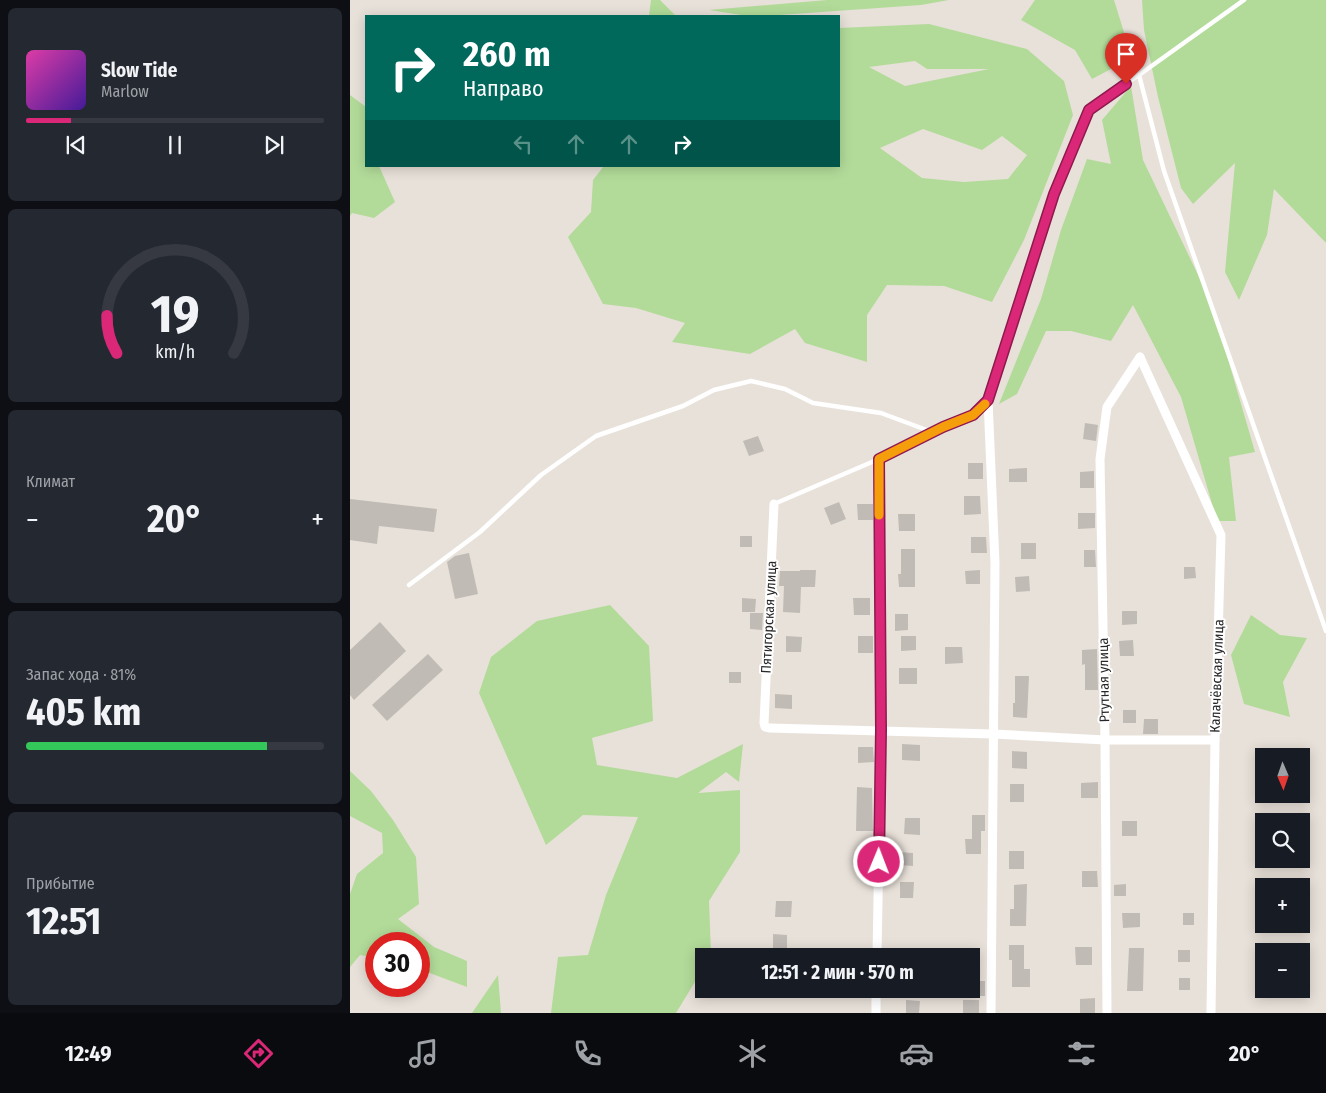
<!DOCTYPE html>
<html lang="ru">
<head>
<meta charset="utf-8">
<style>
	:root { --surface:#171b24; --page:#242831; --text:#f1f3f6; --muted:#9ea1a6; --line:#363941; --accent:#db2777 }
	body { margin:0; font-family:"Fira Sans Condensed",sans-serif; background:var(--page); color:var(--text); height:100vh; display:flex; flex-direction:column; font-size:19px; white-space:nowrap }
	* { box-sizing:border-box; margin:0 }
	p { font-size:16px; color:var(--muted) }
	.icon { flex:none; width:28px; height:28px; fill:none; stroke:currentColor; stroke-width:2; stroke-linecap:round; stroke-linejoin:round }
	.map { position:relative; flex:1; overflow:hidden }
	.side { display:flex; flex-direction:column; gap:8px; padding:8px; background:#0d0f14; width:350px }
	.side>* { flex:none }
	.hud { position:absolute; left:15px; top:15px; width:475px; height:152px; border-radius:0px; box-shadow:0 2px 12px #0003; background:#00695c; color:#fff; overflow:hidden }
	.needle { width:32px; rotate:178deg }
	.buttons { position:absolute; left:905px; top:748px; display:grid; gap:10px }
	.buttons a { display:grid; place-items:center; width:55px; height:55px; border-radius:0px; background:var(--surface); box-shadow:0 2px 12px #0003; font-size:25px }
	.speed { position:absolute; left:15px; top:932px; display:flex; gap:10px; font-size:25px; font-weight:700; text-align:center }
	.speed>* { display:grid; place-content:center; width:65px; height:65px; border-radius:50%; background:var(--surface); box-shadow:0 2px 12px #0003; line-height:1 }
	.speed .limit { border:8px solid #d22; background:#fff; color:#111 }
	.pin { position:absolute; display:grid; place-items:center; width:42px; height:42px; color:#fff; margin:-51px -21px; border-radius:50% 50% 50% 0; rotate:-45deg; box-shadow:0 0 5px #0007 }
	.pin .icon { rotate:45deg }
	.me { position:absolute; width:55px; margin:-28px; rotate:1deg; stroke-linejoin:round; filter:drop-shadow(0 0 4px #0008) }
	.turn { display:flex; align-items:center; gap:18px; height:105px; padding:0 15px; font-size:22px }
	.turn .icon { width:65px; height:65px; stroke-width:2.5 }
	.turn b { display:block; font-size:35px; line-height:42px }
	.lanes { display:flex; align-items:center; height:48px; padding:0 15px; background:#0003; justify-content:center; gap:25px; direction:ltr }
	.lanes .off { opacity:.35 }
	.big { font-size:38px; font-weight:700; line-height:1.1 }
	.side .widget { flex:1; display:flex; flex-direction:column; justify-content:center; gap:8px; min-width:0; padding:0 18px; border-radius:8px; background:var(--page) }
	.side .dial { align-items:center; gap:0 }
	.dial svg { height:130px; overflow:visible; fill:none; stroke:var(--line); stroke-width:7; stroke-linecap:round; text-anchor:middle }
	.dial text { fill:var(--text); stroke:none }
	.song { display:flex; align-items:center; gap:15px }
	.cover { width:60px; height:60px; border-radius:8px; background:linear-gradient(135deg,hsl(320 70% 55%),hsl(260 70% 35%)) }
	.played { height:5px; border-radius:2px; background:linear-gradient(90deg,var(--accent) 15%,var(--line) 15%) }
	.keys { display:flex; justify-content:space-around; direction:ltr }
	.heat { display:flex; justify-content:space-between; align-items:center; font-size:28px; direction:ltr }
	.charge { height:8px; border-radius:4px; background:linear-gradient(90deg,#34c759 81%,var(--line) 0) }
	.trip { position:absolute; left:345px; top:948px; width:285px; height:50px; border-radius:0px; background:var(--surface); box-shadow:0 2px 12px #0003; font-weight:700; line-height:50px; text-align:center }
	.dock { display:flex; height:80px; justify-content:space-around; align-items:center; background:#090b0e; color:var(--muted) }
	.dock .icon { width:35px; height:35px }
	.dock .active { color:var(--accent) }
	.dock b { font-size:22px; color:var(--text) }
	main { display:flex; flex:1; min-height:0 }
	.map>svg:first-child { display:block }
</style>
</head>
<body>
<main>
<section class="side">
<div class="widget">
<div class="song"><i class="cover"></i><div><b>Slow Tide</b><p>Marlow</p></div></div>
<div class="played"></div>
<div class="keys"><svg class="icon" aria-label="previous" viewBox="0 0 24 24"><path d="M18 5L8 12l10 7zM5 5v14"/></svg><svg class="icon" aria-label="pause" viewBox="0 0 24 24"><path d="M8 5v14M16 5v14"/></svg><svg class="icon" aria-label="next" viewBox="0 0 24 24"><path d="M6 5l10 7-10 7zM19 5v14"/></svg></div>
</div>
<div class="widget dial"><svg viewBox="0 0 100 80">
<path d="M14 69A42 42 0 1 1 86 69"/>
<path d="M14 69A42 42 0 0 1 8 46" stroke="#db2777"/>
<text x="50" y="56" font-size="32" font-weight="700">19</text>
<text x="50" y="72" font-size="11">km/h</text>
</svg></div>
<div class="widget"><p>Климат</p>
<div class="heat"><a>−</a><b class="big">20°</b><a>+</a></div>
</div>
<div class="widget"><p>Запас хода · 81%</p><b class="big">405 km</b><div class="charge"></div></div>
<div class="widget"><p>Прибытие</p><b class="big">12:51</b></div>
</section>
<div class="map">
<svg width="976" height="1013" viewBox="0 0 976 1013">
	<rect width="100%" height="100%" fill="#e8e1d9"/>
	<g fill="#b2db99" fill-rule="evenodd">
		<path d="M301 0H310L326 16H299Z"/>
		<path d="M477 0H599L571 5 415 16H398L359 10Z"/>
		<path d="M685 0H764L782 58 742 79 725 50 671 20Z"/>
		<path d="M792 0H976V243L924 189 917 235 889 300 875 272 885 163 843 204 831 188 808 97 794 30Z"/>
		<path d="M579 24 677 49 714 81 723 115 674 240 642 302 594 286 537 285 517 315V362L455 343 445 329 400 354 322 342 335 323 286 308 253 304 218 237 241 212 243 180 254 166H489V28ZM565 61 577 69H639L555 86 519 67ZM573 129 632 150 652 136 677 155 658 179 614 182 572 178 530 148Z"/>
		<path d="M781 86 793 160 862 304 905 452 879 457 886 521H867L831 397 783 305 761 341 721 331H696L667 394 649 404 691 299 711 230 737 159 761 164 752 120Z"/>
		<path d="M0 95 16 107V166H29L45 202 24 218 2 213 0 216Z"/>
		<path d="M260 605 299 646 303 721 242 738 247 765 327 778 393 744 389 782 376 772 348 793 390 790V852L359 901 361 954 360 956H354V967L326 1013H201L208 957 238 955 256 895 288 817 233 815 196 845 129 693 141 657 187 621Z"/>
		<path d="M901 615 930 635 957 638 933 682 940 717 894 704 881 655Z"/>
		<path d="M0 771 21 791 43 820 66 857 69 904 48 919 84 947 117 961V987L69 969V944H26V958L10 955 0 967V894L7 874 33 853 32 833 0 816Z"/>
		<path d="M148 975 151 1013H122Z"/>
	</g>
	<g fill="#c1bbb6">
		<path d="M735 423 748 425 746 441 733 439Z"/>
		<path d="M408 436 414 451 399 456 393 441Z"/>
		<rect x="618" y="463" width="15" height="16"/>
		<path d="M677 468V482H659V469Z"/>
		<path d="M744 471V488H730V472Z"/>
		<path d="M614 496H630L631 514 614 515Z"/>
		<path d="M0 499 87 509 84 532 29 526 27 544 0 540Z"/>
		<path d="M489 502 496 519 481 525 474 508Z"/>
		<path d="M507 504H523V520H508Z"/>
		<path d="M728 513H745V528L728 529Z"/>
		<path d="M548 514H565V531H549Z"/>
		<rect x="390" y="536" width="12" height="11"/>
		<path d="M621 537H636L637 553H621Z"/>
		<rect x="671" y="543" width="15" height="16"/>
		<path d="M551 549H565V587H549L548 574H551Z"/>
		<path d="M734 550H745L746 567H734Z"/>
		<path d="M119 553 128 594 105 599 97 562 105 556Z"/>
		<path d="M834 567H845L846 578 834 579Z"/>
		<path d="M450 570H466L465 587H451L450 613 433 612 434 586H429L430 571H450Z"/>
		<path d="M630 570V584H616L615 571Z"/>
		<path d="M679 576 680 591 666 592 665 577Z"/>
		<path d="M392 598 406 599 405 612H392Z"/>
		<path d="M503 598H520V615H504Z"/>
		<path d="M772 611H787V624L772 625Z"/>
		<path d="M400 613H413L412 630 400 629Z"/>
		<path d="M545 614H558V630L545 631Z"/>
		<path d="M30 622 56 651 4 700 0 695V650Z"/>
		<path d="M436 636 452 637 451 652H436Z"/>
		<rect x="508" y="636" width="15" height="17"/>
		<path d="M551 636H566V650L551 651Z"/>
		<path d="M783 640 784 656H770L769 641Z"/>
		<path d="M595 647H612L613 663 595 664Z"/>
		<path d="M747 649 748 690H735V664L732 665V650Z"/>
		<path d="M78 654 93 670 37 721 22 705Z"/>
		<rect x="549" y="668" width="18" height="16"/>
		<rect x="379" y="672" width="12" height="11"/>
		<path d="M665 676H679L677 718 663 717V703H665Z"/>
		<path d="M425 694 442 695V709L425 708Z"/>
		<rect x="773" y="710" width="13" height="13"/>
		<path d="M794 719H808V734H793Z"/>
		<path d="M552 744 570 745V761L552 760Z"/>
		<path d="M508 747H523L524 762 508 763Z"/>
		<path d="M662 751 677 752V769L662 768Z"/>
		<path d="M748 782V798H731V783Z"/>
		<rect x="660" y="784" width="14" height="18"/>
		<path d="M507 787 522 788 523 831H506Z"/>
		<path d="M622 815H635V831H631V854H616L615 839H622Z"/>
		<path d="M555 818H570V835L554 834Z"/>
		<rect x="772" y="821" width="15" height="15"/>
		<rect x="659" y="851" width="15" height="18"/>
		<path d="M549 852 563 853V866L549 865Z"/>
		<path d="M732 871H747L748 887H732Z"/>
		<path d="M550 882H564L563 898H550Z"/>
		<path d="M677 884 676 926H660V909H664V885Z"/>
		<path d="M776 884V896H764V885Z"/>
		<path d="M426 901H442L441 917H425Z"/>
		<path d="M772 913H790V927L773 928Z"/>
		<rect x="833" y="913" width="11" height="12"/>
		<path d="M423 934 437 935V949H423Z"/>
		<path d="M659 945H674V969H680V987H662V960H659Z"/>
		<path d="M725 947H742V965H726Z"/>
		<path d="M779 948H794L793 991H777Z"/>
		<rect x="828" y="950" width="12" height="12"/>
		<rect x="829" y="978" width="11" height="12"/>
		<rect x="625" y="981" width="10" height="15"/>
		<path d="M745 998V1013H730V999Z"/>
		<path d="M556 1000 570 1001 569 1013H556Z"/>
		<rect x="613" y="1000" width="16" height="13"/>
	</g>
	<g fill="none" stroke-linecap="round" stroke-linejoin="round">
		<g stroke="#fff" stroke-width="4.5">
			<path d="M789 75 894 0"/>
			<path d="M424 504 529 459 593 427 623 415 638 400 704 194 739 110 789 75 814 171 976 631"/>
			<path d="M59 585 130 532 191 475 246 436 333 406 364 390 401 381 435 389 463 403 531 413 582 432"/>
		</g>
		<g stroke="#fff" stroke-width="9">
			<path d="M790 357 871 535 865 740 861 1013"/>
			<path d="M638 400 645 563 641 1013"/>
			<path d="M424 504 414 723 415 727 419 728 643 734 755 740H865"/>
			<path d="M527 956 531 731 529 459"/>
			<path d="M526 1013V989"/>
			<path d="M757 1013 755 740 750 459 757 407 790 357"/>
		</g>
	</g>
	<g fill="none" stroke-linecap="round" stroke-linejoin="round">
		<g stroke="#8e194d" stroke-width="12">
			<path id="route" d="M529 862 531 730 529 459 593 427 623 415 638 400 704 194 739 110 776 84"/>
		</g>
		<use href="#route" stroke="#db2777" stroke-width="9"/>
		<path stroke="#f59e0b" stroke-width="9" d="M529 515V459L593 427 623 415 635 404"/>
	</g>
	<g text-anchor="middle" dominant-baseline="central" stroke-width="4" stroke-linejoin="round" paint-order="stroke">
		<g font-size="14" fill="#272727" stroke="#fff">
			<text transform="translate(419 617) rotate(-87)">Пятигорская улица</text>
			<text transform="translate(867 676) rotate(-88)">Калачёвская улица</text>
			<text transform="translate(754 680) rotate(-91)">Ртутная улица</text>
		</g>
	</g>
</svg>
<div class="buttons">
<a><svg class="needle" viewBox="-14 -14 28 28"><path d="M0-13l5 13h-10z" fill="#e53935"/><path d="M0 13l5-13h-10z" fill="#9ea1a6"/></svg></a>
<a><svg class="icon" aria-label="search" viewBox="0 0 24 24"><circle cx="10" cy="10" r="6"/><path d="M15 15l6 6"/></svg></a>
<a>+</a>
<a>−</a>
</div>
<div class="speed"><div class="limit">30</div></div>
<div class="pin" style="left:776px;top:84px;background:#d93025"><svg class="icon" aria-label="arrive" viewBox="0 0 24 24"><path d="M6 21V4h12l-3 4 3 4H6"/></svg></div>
<svg class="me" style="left:529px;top:862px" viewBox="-20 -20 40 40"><circle r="17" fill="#db2777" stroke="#fff" stroke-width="3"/><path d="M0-11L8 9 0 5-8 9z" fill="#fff"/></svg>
<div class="trip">12:51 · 2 мин · 570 m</div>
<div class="hud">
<div class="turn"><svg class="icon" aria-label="right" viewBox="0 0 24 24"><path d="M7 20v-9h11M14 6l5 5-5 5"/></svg><div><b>260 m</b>Направо</div></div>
<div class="lanes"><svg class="icon off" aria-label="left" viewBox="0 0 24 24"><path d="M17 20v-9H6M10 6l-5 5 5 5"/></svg><svg class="icon off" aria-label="ahead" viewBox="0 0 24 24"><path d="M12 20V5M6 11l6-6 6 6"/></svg><svg class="icon off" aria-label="ahead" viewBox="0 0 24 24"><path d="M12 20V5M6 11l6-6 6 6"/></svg><svg class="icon" aria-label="right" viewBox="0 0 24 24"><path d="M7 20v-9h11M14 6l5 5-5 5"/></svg></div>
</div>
</div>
</main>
<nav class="dock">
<b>12:49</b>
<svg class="icon active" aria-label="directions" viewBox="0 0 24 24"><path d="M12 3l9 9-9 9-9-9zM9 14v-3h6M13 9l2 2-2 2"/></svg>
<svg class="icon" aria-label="music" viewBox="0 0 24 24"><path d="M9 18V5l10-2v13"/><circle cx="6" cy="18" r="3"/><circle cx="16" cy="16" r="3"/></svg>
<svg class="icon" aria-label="phone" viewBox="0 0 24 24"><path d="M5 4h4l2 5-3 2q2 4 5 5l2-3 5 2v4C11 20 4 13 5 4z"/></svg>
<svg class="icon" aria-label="climate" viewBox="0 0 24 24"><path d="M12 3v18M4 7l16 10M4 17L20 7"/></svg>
<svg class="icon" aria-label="car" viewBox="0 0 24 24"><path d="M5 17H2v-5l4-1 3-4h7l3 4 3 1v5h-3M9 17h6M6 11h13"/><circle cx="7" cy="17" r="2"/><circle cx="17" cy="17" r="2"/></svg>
<svg class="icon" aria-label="filters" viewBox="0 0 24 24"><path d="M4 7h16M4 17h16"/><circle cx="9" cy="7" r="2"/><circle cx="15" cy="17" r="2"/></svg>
<b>20°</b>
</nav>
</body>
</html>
